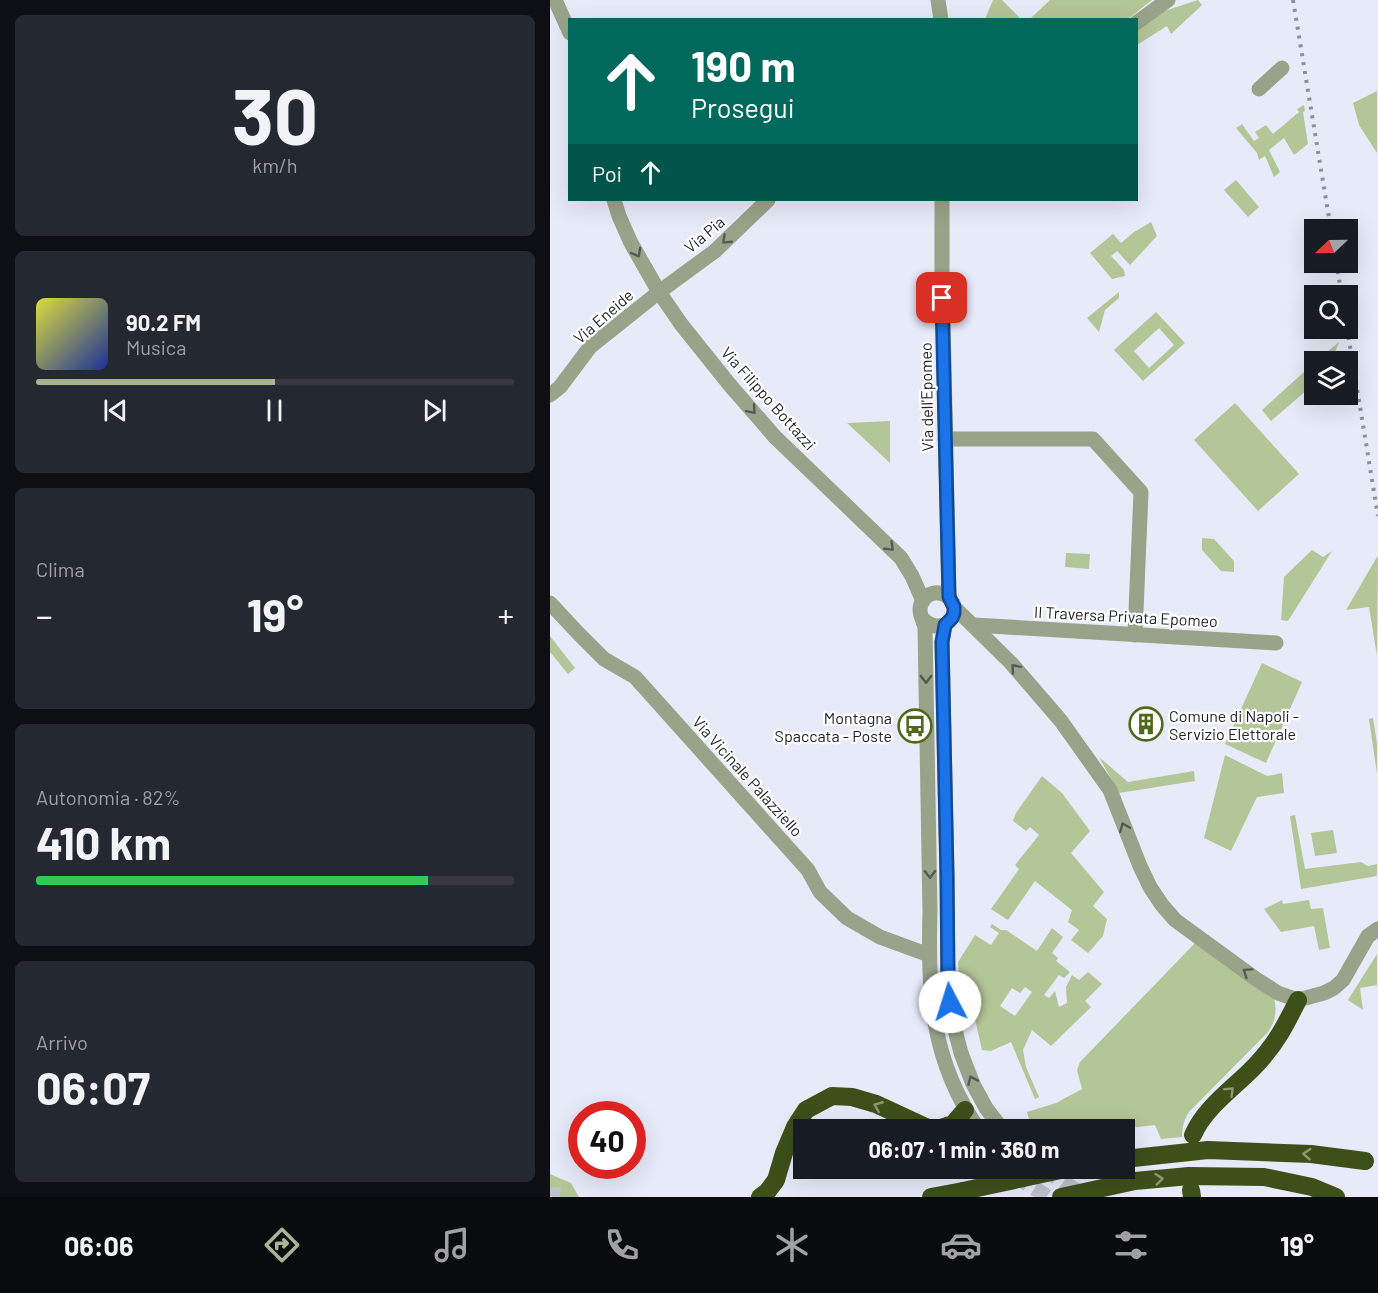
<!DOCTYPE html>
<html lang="it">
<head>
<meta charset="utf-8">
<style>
	:root { --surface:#171b24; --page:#242831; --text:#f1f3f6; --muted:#9ea1a6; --line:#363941; --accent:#a8b493 }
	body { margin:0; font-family:Barlow,sans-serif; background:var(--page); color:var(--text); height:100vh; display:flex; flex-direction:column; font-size:22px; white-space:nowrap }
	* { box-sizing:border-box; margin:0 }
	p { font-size:20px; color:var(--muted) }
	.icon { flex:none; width:33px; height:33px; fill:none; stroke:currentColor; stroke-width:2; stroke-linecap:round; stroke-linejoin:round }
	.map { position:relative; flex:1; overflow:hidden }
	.sheet { display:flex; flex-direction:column; gap:15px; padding:15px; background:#0d0f14; width:550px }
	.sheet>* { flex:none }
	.guide { position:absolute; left:18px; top:18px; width:570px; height:183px; border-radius:0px; box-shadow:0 6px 24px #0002; background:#00695c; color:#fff; overflow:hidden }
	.needle { width:39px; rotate:248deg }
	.fabs { position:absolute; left:754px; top:219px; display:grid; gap:12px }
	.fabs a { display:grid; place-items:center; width:54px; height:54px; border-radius:0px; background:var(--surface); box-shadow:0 6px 24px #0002; font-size:30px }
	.speed { position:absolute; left:18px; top:1101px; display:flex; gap:12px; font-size:30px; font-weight:700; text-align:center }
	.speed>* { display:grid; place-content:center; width:78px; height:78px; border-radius:50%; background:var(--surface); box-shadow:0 6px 24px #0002; line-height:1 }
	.speed .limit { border:9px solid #d22; background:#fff; color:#111 }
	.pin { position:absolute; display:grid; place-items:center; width:51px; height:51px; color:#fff; margin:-26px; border-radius:12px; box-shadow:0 3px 9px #0006 }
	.me { position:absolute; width:66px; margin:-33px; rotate:355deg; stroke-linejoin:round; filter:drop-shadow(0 0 4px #0008) }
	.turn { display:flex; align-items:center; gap:21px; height:126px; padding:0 24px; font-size:27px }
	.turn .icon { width:78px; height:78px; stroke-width:2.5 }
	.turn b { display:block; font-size:42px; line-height:51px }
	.then { display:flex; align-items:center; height:57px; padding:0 24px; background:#0003; gap:12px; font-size:22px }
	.big { font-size:45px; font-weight:700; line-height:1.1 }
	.sheet .widget { flex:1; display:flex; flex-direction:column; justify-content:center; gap:9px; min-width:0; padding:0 21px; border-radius:9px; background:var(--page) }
	.sheet .dial { align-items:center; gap:0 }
	.dial b { font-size:78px; line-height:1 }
	.song { display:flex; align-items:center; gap:18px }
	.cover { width:72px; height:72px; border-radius:9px; background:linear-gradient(135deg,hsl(60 70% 55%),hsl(230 70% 35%)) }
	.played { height:6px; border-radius:3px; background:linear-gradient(90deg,var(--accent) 50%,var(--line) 50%) }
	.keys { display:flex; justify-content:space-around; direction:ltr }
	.heat { display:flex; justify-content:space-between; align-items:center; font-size:33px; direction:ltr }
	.charge { height:9px; border-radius:4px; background:linear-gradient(90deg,#34c759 82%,var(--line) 0) }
	.trip { position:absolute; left:243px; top:1119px; width:342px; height:60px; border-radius:0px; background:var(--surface); box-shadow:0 6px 24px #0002; font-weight:700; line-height:60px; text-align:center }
	.tabs { display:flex; height:96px; justify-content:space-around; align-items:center; background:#090b0e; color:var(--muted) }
	.tabs .icon { width:42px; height:42px }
	.tabs .on { color:var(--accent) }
	.tabs b { font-size:27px; color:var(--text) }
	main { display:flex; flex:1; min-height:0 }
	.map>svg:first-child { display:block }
</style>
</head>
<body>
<main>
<section class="sheet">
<div class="widget dial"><b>30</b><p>km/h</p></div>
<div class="widget">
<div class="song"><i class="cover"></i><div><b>90.2 FM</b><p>Musica</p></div></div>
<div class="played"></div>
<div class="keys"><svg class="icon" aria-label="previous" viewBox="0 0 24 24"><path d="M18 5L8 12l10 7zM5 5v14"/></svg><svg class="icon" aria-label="pause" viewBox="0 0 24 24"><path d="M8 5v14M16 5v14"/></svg><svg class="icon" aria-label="next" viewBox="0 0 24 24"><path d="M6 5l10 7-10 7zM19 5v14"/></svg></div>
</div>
<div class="widget"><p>Clima</p>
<div class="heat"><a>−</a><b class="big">19°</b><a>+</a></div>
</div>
<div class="widget"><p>Autonomia · 82%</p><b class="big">410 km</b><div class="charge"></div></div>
<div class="widget"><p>Arrivo</p><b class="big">06:07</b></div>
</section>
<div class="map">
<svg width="828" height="1197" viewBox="0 0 828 1197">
	<rect width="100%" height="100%" fill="#e7ebf9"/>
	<g fill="#b3c698" fill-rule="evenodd">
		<path d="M443 0H452L471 19H435Z"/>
		<path d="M500 0H602L578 19H480Z"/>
		<path d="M648 0 652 5 621 34 617 26 587 45V29L602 15Z"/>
		<path d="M827 91V153L809 125 803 103Z"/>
		<path d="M754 105 755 111 753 112 758 144 744 155 734 138 719 150 730 172 724 177 715 156 709 160 707 153 686 128 692 124 704 141 709 138 705 132 716 125 723 134 749 112 747 109Z"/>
		<path d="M686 180 709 207 698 217 674 190Z"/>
		<path d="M601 222 607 236 580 265 567 251 561 256 574 270 575 276 562 279 540 253 563 234 571 243 584 232Z"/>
		<path d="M569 292V298L555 310 549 332 537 318Z"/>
		<path d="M606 312 635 343 593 381 564 350ZM609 328 624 345 599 368 584 351Z"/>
		<path d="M789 342 782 361 765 362V394L772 395 769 402 757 390 721 421 712 410 766 361Z"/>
		<path d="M685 403 749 474 708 511 644 440Z"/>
		<path d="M340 421V463L297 423Z"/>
		<path d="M652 538 664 539 684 561V572L671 571 652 550Z"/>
		<path d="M762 550 773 557 782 551 738 621 731 620 734 577Z"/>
		<path d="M516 553 540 554 539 569 515 567Z"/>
		<path d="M827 557H828L827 656 819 607 796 610Z"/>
		<path d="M0 636 25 668 18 674 0 652Z"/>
		<path d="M712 663 752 682 716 763 675 744Z"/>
		<path d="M823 718 827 744V774L819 719Z"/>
		<path d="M675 755 717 776 732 773 734 793 707 797 681 851 654 838Z"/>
		<path d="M549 757 578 782 644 771 645 781 569 793Z"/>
		<path d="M492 776 512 793 540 831 521 853 554 892 543 906 557 919 553 936 538 953 521 940 529 930 518 922 522 910 485 881 458 920 441 909 469 869 465 865 489 835 480 827 476 831 463 821 466 813Z"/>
		<path d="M745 815 755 869 811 862 818 866 827 864V876L751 889 740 816Z"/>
		<path d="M783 830 787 853 765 856 761 833Z"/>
		<path d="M732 900 733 904 759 900 761 909 773 908 780 948 769 950 764 926 731 932 714 909Z"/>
		<path d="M442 924 451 930H456L487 951 502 928 513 937 502 953 508 958 506 961 520 972 514 978 509 975 494 995 499 998 505 991 509 1007 517 1003 516 987 522 975 529 980 538 972 552 984 535 1001 541 1007 501 1046 482 1030 473 1050 476 1067 489 1097 485 1099 461 1042 441 1051 432 1050 415 975H409L408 962 425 935 441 945 449 933 440 927ZM475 987 482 992 465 1016 450 1006 462 988 470 993Z"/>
		<path d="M646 942 724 998C727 1011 726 1019 719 1031L639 1112C634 1120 632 1127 632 1137L611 1139 605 1125 579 1128 578 1142 575 1143 574 1130 482 1129 477 1112 506 1103 532 1089 527 1070 530 1062Z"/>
		<path d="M827 954V985L810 988 813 1010 798 1000Z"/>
		<path d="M0 1174 21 1183 29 1197H0Z"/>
	</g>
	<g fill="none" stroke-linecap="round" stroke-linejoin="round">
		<g stroke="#bfc2cf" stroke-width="15" stroke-dasharray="15 8" stroke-linecap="butt">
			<path d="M494 1169 536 1197"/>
			<path d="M465 1176 498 1197"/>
		</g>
		<path stroke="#bfc2cf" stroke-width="18" stroke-dasharray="18 9" stroke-linecap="butt" d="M0 1196 10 1197"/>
		<g stroke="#98a38a" stroke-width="15">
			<path d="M5 0 20 33"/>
			<path d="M388 0 391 20"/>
			<path d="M586 23 618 0"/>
			<path d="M709 89 732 68"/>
			<path d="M64 200 69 216 81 243 109 292 131 324 179 384 225 437 351 558 362 576 373 601"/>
			<path d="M392 200V275L399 597"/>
			<path d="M0 395 10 387 40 347 109 292 165 251 218 200"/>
			<path d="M395 439H543L591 492 585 635"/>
			<path d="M0 603 28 633 54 659 85 677 258 870 270 892 297 918 330 937 379 955"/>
			<path d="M404 607 461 663 511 721 560 790 590 866 600 887 612 905 625 920 706 979 728 993 748 1000 774 993 784 988 793 980 818 936 828 929"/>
			<path d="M374 620C393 638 416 612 398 597 386 587 370 596 370 610 370 616 374 622 375 628L380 911C378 993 380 1059 429 1130"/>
			<path d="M395 625 392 642 397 875 398 982 403 1022 411 1053 423 1084 436 1108 453 1130"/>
			<path d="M424 625 726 643"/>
			<path d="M455 1168 457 1171"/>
		</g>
		<g stroke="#3d501a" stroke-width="18">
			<path d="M384 1130 403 1124 415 1110"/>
			<path d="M643 1135C655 1107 684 1088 705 1066 726 1044 735 1026 748 1000"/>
			<path d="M641 1190 642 1197"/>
			<path d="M210 1197 217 1192 226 1180 234 1153 245 1127 256 1110 282 1096 302 1097 326 1104 382 1130"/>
			<path d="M381 1197 413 1191"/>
		</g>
		<g stroke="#8d8f99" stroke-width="4" stroke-dasharray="3 6" stroke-linecap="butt">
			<path d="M743 0 781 230"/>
			<path d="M786 262 792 296"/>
			<path d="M797 328 828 516"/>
		</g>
		<g stroke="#3d501a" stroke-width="18">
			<path d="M574 1159 658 1150 761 1154 815 1161"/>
			<path d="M413 1191 520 1168"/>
			<path d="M511 1197 585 1181 639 1176 714 1177 762 1187 786 1197"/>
		</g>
	</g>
	<defs><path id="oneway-chevron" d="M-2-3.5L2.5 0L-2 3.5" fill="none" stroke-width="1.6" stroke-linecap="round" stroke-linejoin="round" transform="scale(1.5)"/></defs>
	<g stroke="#555b52">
		<use href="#oneway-chevron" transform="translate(176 240) rotate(136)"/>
		<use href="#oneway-chevron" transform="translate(87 253) rotate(61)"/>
		<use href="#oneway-chevron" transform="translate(202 410) rotate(49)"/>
		<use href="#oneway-chevron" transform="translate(340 547) rotate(44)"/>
		<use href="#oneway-chevron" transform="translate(465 668) rotate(-131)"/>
		<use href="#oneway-chevron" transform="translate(376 679) rotate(89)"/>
		<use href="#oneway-chevron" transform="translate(574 827) rotate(-112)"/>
		<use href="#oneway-chevron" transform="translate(380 874) rotate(89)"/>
		<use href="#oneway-chevron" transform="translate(697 972) rotate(-145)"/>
		<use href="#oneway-chevron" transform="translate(422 1080) rotate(-114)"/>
	</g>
	<g stroke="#8b9676">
		<use href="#oneway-chevron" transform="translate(680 1091) rotate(-44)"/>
		<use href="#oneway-chevron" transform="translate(328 1106) rotate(-158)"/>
		<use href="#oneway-chevron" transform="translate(757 1154) rotate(-176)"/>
		<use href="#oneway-chevron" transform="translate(609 1179) rotate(-6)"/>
	</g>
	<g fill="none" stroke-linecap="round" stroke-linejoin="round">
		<g stroke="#114b97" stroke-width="15">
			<path id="route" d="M392 298 399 597 404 607V613L402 618 395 625 392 642 397 875 398 982 400 1002"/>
		</g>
		<use href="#route" stroke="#1a73e8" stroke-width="10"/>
	</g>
	<defs>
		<g id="building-ring" transform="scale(1.725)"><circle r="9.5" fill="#fff" stroke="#4f681a" stroke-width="1.5"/><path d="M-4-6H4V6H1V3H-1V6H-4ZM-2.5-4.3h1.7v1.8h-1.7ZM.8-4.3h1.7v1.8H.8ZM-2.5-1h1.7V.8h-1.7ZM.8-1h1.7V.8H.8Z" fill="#4f681a"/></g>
		<g id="bus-ring" transform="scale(1.725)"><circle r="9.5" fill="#fff" stroke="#4f681a" stroke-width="1.5"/><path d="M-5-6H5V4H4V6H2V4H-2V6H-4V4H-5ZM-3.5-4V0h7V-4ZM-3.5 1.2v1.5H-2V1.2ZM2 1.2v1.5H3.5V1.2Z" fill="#4f681a"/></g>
	</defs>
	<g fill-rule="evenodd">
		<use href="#building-ring" x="596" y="724"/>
		<use href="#bus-ring" x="365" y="726"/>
	</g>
	<g text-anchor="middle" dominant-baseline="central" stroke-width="4.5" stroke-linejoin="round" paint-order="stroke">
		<g font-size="16" fill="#1f2025" stroke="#fff">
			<text transform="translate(154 234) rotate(-40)">Via Pia</text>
			<text transform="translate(53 316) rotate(-41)">Via Eneide</text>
			<text transform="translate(376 397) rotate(-91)">Via dell'Epomeo</text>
			<text transform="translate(219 398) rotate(48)">Via Filippo Bottazzi</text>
			<text transform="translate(576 616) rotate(3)">II Traversa Privata Epomeo</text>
			<text transform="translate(198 776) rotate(48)">Via Vicinale Palazziello</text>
		</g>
		<g font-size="16" fill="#1f2025" stroke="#fff" text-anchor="start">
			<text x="619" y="715">Comune di Napoli -<tspan x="619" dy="18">Servizio Elettorale</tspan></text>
			<text x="342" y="717" text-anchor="end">Montagna<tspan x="342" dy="18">Spaccata - Poste</tspan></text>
		</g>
	</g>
</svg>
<div class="fabs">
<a><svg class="needle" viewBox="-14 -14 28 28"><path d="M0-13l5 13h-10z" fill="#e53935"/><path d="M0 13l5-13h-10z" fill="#9ea1a6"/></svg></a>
<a><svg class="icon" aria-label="search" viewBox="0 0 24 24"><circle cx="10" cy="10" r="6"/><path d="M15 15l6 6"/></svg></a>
<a><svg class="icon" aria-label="layers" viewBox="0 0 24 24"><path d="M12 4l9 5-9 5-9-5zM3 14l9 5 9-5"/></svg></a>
</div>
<div class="speed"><div class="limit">40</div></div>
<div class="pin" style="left:392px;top:298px;background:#d93025"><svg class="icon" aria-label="arrive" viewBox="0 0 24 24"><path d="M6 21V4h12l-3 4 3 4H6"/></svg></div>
<svg class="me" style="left:400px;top:1002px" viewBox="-20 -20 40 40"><circle r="19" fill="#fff"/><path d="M0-13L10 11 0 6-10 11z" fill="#1a73e8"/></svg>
<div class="trip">06:07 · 1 min · 360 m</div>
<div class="guide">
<div class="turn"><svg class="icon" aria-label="ahead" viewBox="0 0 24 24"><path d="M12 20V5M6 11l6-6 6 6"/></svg><div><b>190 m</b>Prosegui</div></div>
<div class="then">Poi<svg class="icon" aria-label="ahead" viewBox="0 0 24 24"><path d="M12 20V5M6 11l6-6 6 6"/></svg></div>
</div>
</div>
</main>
<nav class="tabs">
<b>06:06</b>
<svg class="icon on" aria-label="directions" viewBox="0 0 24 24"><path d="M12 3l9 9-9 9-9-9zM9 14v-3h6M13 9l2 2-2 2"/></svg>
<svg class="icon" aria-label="music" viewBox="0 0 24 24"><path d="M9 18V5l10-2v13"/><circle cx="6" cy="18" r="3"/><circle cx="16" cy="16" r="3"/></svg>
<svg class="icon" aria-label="phone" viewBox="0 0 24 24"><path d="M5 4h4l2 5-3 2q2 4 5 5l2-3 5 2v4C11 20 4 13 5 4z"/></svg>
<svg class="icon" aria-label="climate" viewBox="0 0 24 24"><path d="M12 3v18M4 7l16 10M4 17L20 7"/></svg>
<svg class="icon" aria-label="car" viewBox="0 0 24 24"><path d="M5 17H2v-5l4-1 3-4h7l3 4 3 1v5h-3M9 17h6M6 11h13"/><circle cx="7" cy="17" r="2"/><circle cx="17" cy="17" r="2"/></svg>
<svg class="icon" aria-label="filters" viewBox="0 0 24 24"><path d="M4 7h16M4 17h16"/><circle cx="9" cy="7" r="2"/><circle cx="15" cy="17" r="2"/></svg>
<b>19°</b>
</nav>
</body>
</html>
